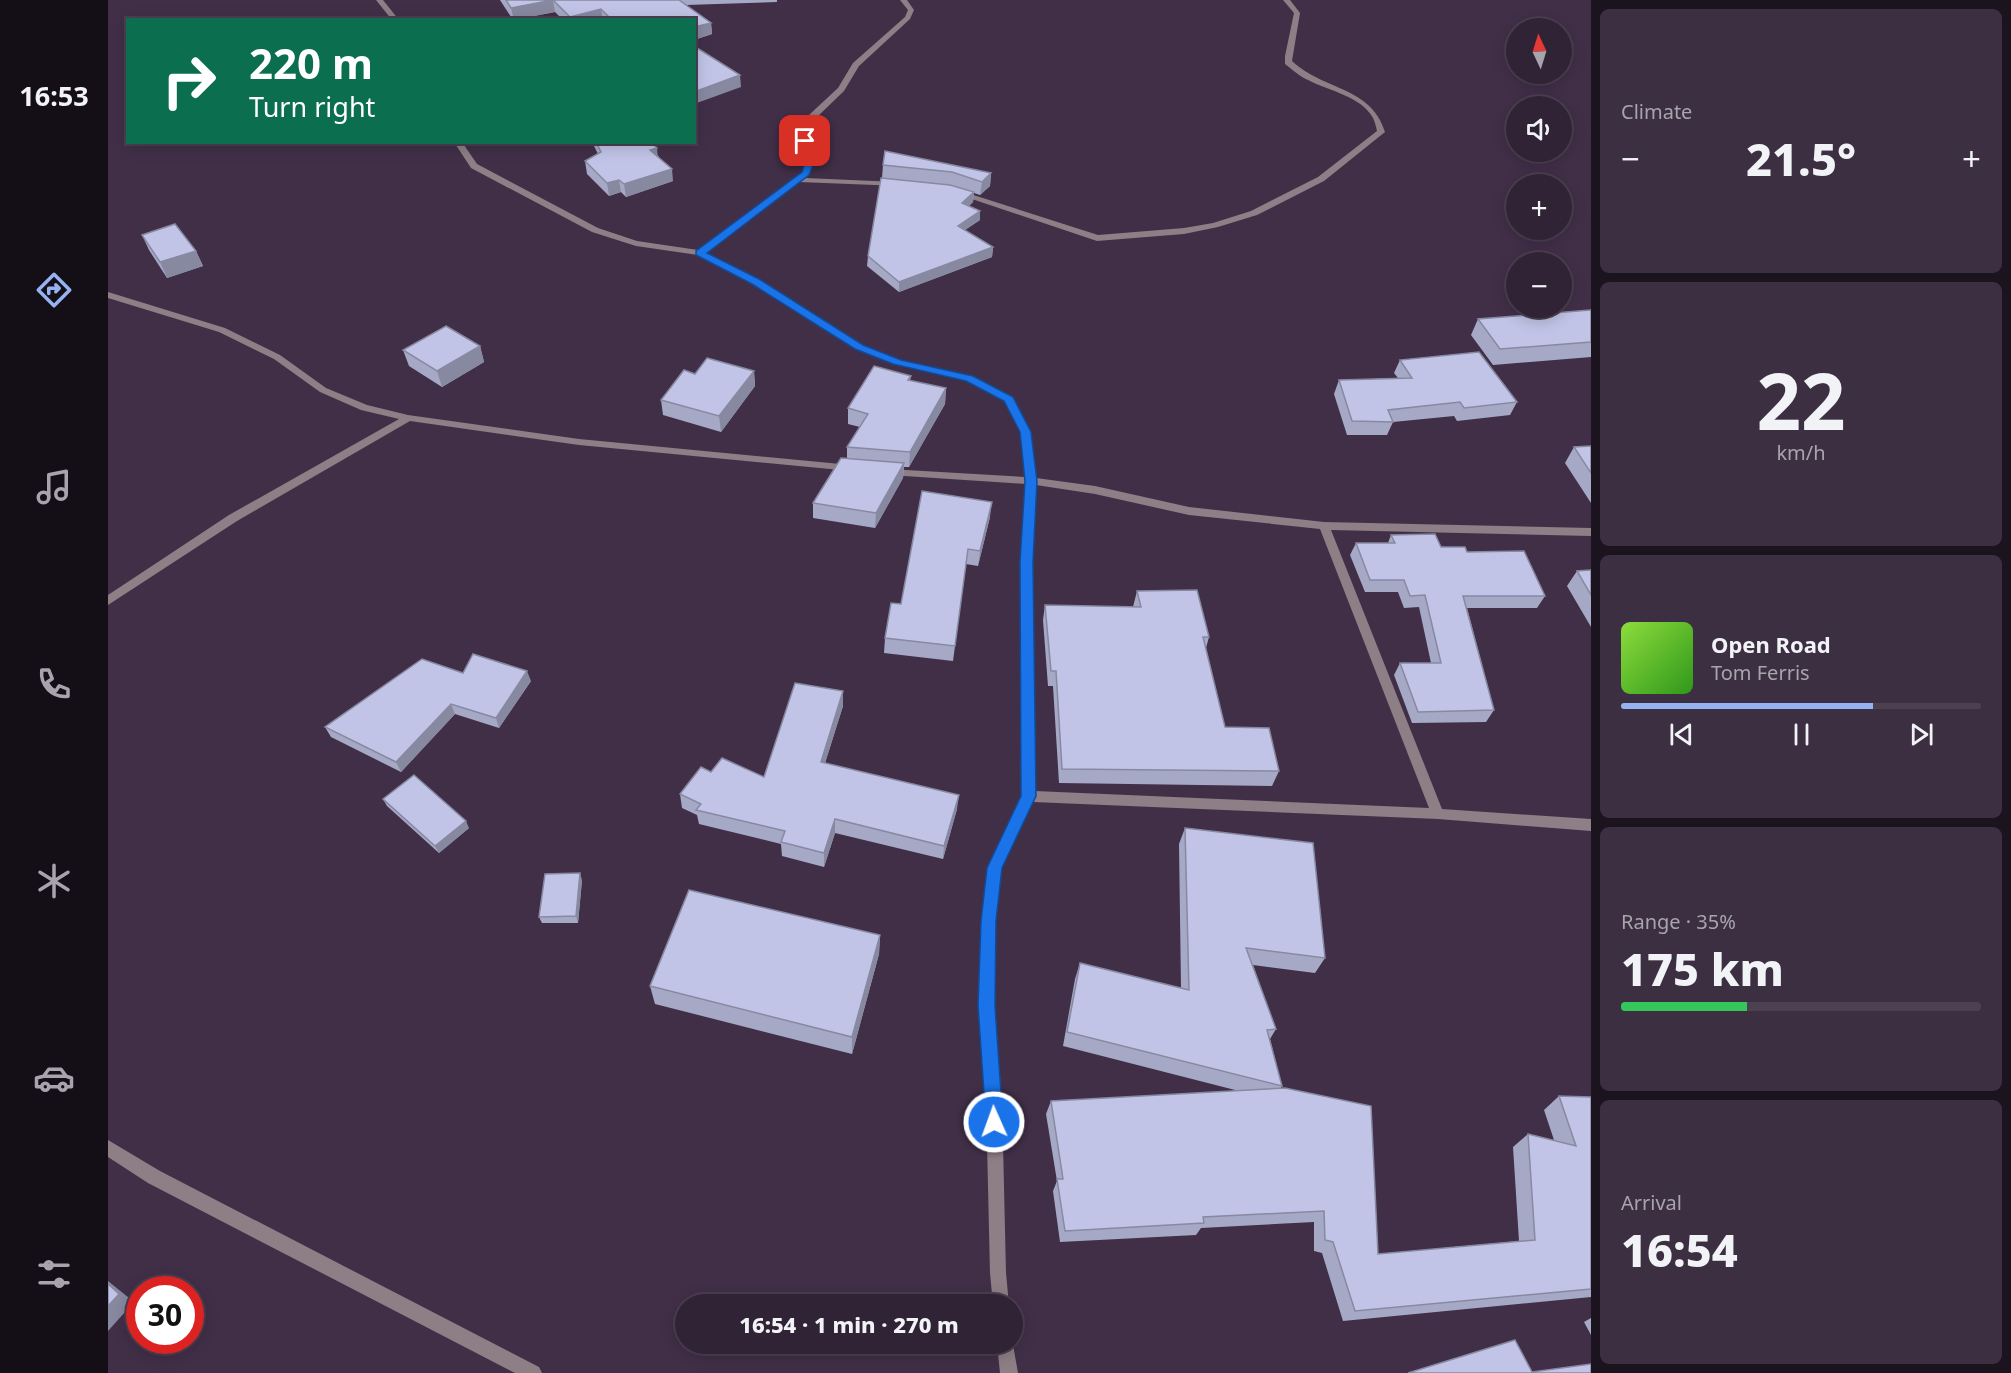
<!DOCTYPE html>
<html lang="en">
<head>
<meta charset="utf-8">
<style>
	:root { --surface:#312336; --page:#3d2f42; --text:#f1f3f6; --muted:#a8a4ad; --line:#4c4051; --accent:#95b2f1 }
	body { margin:0; font-family:"Noto Sans",sans-serif; background:var(--page); color:var(--text); height:100vh; display:flex; flex-direction:column; font-size:22px; white-space:nowrap }
	* { box-sizing:border-box; margin:0 }
	p { font-size:20px; color:var(--muted) }
	.icon { flex:none; width:33px; height:33px; fill:none; stroke:currentColor; stroke-width:2; stroke-linecap:round; stroke-linejoin:round }
	.map { position:relative; flex:1; overflow:hidden }
	.side { display:flex; flex-direction:column; gap:9px; padding:9px; background:#1b131e; width:420px }
	.side>* { flex:none }
	.guide { position:absolute; left:18px; top:18px; width:570px; height:126px; border-radius:0px; box-shadow:0 3px 15px #0003,0 0 0 2px var(--line); background:#0b6e4f; color:#fff; overflow:hidden }
	.needle { width:39px; rotate:356deg }
	.controls { position:absolute; left:1398px; top:18px; display:grid; gap:12px }
	.controls a { display:grid; place-items:center; width:66px; height:66px; border-radius:50%; background:var(--surface); box-shadow:0 3px 15px #0003,0 0 0 2px var(--line); font-size:30px }
	.speed { position:absolute; left:18px; top:1276px; display:flex; gap:12px; font-size:30px; font-weight:700; text-align:center }
	.speed>* { display:grid; place-content:center; width:78px; height:78px; border-radius:50%; background:var(--surface); box-shadow:0 3px 15px #0003,0 0 0 2px var(--line); line-height:1 }
	.speed .limit { border:9px solid #d22; background:#fff; color:#111 }
	.pin { position:absolute; display:grid; place-items:center; width:51px; height:51px; color:#fff; margin:-26px; border-radius:12px; box-shadow:0 3px 9px #0006 }
	.me { position:absolute; width:66px; margin:-33px; rotate:358deg; stroke-linejoin:round; filter:drop-shadow(0 0 4px #0008) }
	.turn { display:flex; align-items:center; gap:21px; height:126px; padding:0 24px; font-size:27px }
	.turn .icon { width:78px; height:78px; stroke-width:2.5 }
	.turn b { display:block; font-size:42px; line-height:51px }
	.big { font-size:45px; font-weight:800; line-height:1.1 }
	.side .tile { flex:1; display:flex; flex-direction:column; justify-content:center; gap:9px; min-width:0; padding:0 21px; border-radius:9px; background:var(--page) }
	.side .dial { align-items:center; gap:0 }
	.dial b { font-size:78px; line-height:1 }
	.song { display:flex; align-items:center; gap:18px }
	.cover { width:72px; height:72px; border-radius:9px; background:linear-gradient(135deg,hsl(90 70% 55%),hsl(110 70% 35%)) }
	.played { height:6px; border-radius:3px; background:linear-gradient(90deg,var(--accent) 70%,var(--line) 70%) }
	.keys { display:flex; justify-content:space-around; direction:ltr }
	.heat { display:flex; justify-content:space-between; align-items:center; font-size:33px; direction:ltr }
	.charge { height:9px; border-radius:4px; background:linear-gradient(90deg,#34c759 35%,var(--line) 0) }
	.trip { position:absolute; left:567px; top:1294px; width:348px; height:60px; border-radius:30px; background:var(--surface); box-shadow:0 3px 15px #0003,0 0 0 2px var(--line); font-weight:800; line-height:60px; text-align:center }
	main { display:flex; flex:1; min-height:0 }
	.menu { display:flex; flex-direction:column; width:108px; justify-content:space-around; align-items:center; background:#140e16; color:var(--muted) }
	.menu .icon { width:42px; height:42px }
	.menu .current { color:var(--accent) }
	.menu b { font-size:27px; color:var(--text) }
	.map>svg:first-child { display:block }
</style>
</head>
<body>
<main>
<nav class="menu">
<b>16:53</b>
<svg class="icon current" aria-label="directions" viewBox="0 0 24 24"><path d="M12 3l9 9-9 9-9-9zM9 14v-3h6M13 9l2 2-2 2"/></svg>
<svg class="icon" aria-label="music" viewBox="0 0 24 24"><path d="M9 18V5l10-2v13"/><circle cx="6" cy="18" r="3"/><circle cx="16" cy="16" r="3"/></svg>
<svg class="icon" aria-label="phone" viewBox="0 0 24 24"><path d="M5 4h4l2 5-3 2q2 4 5 5l2-3 5 2v4C11 20 4 13 5 4z"/></svg>
<svg class="icon" aria-label="climate" viewBox="0 0 24 24"><path d="M12 3v18M4 7l16 10M4 17L20 7"/></svg>
<svg class="icon" aria-label="car" viewBox="0 0 24 24"><path d="M5 17H2v-5l4-1 3-4h7l3 4 3 1v5h-3M9 17h6M6 11h13"/><circle cx="7" cy="17" r="2"/><circle cx="17" cy="17" r="2"/></svg>
<svg class="icon" aria-label="filters" viewBox="0 0 24 24"><path d="M4 7h16M4 17h16"/><circle cx="9" cy="7" r="2"/><circle cx="15" cy="17" r="2"/></svg>
</nav>
<div class="map">
<svg width="1483" height="1373" viewBox="0 0 1483 1373">
	<rect width="100%" height="100%" fill="#412f48"/>
	<g fill="none" stroke-linecap="round" stroke-linejoin="round">
		<g fill="#8e7e85" fill-rule="evenodd">
			<path d="M268 0H275L291 20H284Z"/>
			<path d="M792 0H799L806 10 802 19 751 66 736 91 708 118 701 128 705 165 702 173 697 178 789 182 793 184 792 186 691 182 598 253 651 279 754 345 792 360 864 377 904 397 923 431 928 478 987 486 1081 507 1216 522 1483 528V536L1223 530 1334 809 1483 819V831L1330 819 925 802 894 868 888 921 886 1006 894 1100 898 1273 901 1305H885L882 1273 878 1100 872 1006 874 921 880 868 915 796 912 562 918 484 781 475 776 472 781 469 917 477 913 431 897 401 858 381 786 364 748 349 645 283 590 255 528 246 484 232 363 168 346 142H354L369 164 490 228 529 241 590 250 694 172 697 165 693 128 702 114 730 88 745 63 797 17 800 10ZM928 485 987 494 1081 515 1212 529 1321 808 927 791 924 562Z"/>
			<path d="M1175 0H1182L1192 13 1184 61C1216 91 1263 86 1277 132L1216 181 1149 215 1110 227 1076 234 989 241 846 193 853 191 990 235 1076 228 1105 223 1143 211 1210 177 1269 131C1268 127 1267 122 1265 118 1253 96 1221 91 1200 80 1191 76 1185 70 1177 64V56L1186 13Z"/>
			<path d="M0 292 117 328 172 355 218 388 259 405 300 415 471 439 743 465 748 468 743 471 471 445 302 421 129 521 0 605V595L121 515 291 419 253 410 212 392 166 359 111 332 0 298Z"/>
			<path d="M0 1140 52 1171 431 1367 434 1373H407L40 1183 0 1157Z"/>
			<path d="M904 1339 910 1373H892L889 1344H904Z"/>
		</g>
	</g>
	<g fill="#a6a9c6">
		<path d="M392 0H669V2L578 5 603 23 604 34 586 40V20H455L447 12 405 20Z"/>
		<path d="M484 142H542L565 181 518 197 513 192 501 196 479 174 477 161 490 154Z"/>
		<path d="M775 165 883 173 882 186 872 195 866 193 865 202 861 206 872 211V220L857 230 885 247 884 257 791 292 759 266 760 256 774 178Z"/>
		<path d="M34 235 88 251 95 266 59 278 41 250Z"/>
		<path d="M1483 310V357L1385 365 1363 335 1370 319Z"/>
		<path d="M372 346 376 362 334 387 301 366 295 350Z"/>
		<path d="M1292 360 1409 402 1402 415 1349 421 1346 416 1285 422 1279 435H1239L1226 394 1231 380 1290 378 1286 373Z"/>
		<path d="M646 371 647 386 613 432 555 415 553 400 587 374Z"/>
		<path d="M803 376 802 381 838 388 837 404 801 467H796L795 478 767 528 705 518V503L739 458V447L752 427 740 424V408Z"/>
		<path d="M1483 446V503L1457 463 1466 447Z"/>
		<path d="M882 517 870 566 858 564 845 661 776 653 777 638 793 604Z"/>
		<path d="M1283 535 1359 552 1437 596 1429 608H1359L1386 710 1378 722 1304 723 1286 675 1292 663H1323L1311 607 1296 608 1290 592H1257L1242 555 1248 543H1280Z"/>
		<path d="M1483 570V627L1459 586 1469 571Z"/>
		<path d="M1029 591 1101 637 1098 648 1117 727 1171 771 1164 786 951 783 945 686H940L935 620 937 605 1025 607Z"/>
		<path d="M355 673 423 681 391 728 347 714 293 772 223 737 217 727Z"/>
		<path d="M735 691V706L717 763 849 809 835 859 727 833 716 867 674 856 673 844 591 824 589 815 574 808 572 794 603 772 656 777Z"/>
		<path d="M275 799 361 828 331 853 279 806Z"/>
		<path d="M1077 828 1217 958 1207 973 1145 965 1168 1029 1162 1039 1174 1086 1172 1089 1270 1254 1411 1241 1405 1147 1420 1134 1446 1140 1436 1110 1451 1096 1483 1097V1297L1235 1321 1214 1253 1206 1251V1222L1093 1228 1088 1235 952 1242 945 1191 949 1181 938 1114 943 1101 1131 1091 955 1046 967 979 972 963 1073 988 1071 844Z"/>
		<path d="M474 880 470 923H434L431 917Z"/>
		<path d="M772 935 771 954 744 1054 547 1004 542 986Z"/>
		<path d="M1483 1318V1335L1476 1322Z"/>
	</g>
	<g fill="#8789a1">
		<path d="M445 0 447 12 406 20 403 8Z"/>
		<path d="M493 9 495 20H462V17Z"/>
		<path d="M603 23 604 34 586 40V27Z"/>
		<path d="M632 75 633 87 586 104V92Z"/>
		<path d="M549 148 550 160 542 150Z"/>
		<path d="M564 169 565 181 518 197 516 184Z"/>
		<path d="M883 173 882 186 872 195 874 182Z"/>
		<path d="M511 180 513 192 501 196 499 183Z"/>
		<path d="M866 192 865 202 854 212V203Z"/>
		<path d="M872 211V220L849 235 850 226Z"/>
		<path d="M885 247 884 257 791 292V282Z"/>
		<path d="M88 251 95 266 59 278 52 262Z"/>
		<path d="M372 346 376 362 334 387 329 371Z"/>
		<path d="M646 371 647 386 613 432 611 416Z"/>
		<path d="M838 388 837 404 801 467 802 452Z"/>
		<path d="M796 463 795 478 767 528 768 513Z"/>
		<path d="M884 502 882 517 870 566 872 551Z"/>
		<path d="M419 671 423 681 391 728 388 718Z"/>
		<path d="M735 691V706L713 776V762Z"/>
		<path d="M343 704 347 714 293 772 288 762Z"/>
		<path d="M851 795 849 809 835 859 836 846Z"/>
		<path d="M727 819V833L716 867V853Z"/>
		<path d="M358 821 361 828 331 853 327 846Z"/>
		<path d="M472 873 474 880 470 923 468 916Z"/>
		<path d="M772 935 771 954 744 1054V1037Z"/>
		<path d="M0 1281 26 1302 0 1331Z"/>
	</g>
	<g fill="#c1c4e6" stroke="#8789a1" stroke-width="1.5">
		<path d="M398 0H571L603 23 586 27V20H504L493 9 462 17 445 0 403 8Z"/>
		<path d="M586 46 632 75 586 92Z"/>
		<path d="M488 142H542L549 148 542 150 564 169 516 184 511 180 499 183 477 161 493 152Z"/>
		<path d="M777 151 883 173 874 182 844 172 775 165Z"/>
		<path d="M773 178 842 185 866 192 854 203 872 211 850 226 885 247 791 282 760 256Z"/>
		<path d="M67 224 88 251 52 262 34 235Z"/>
		<path d="M1483 310V342L1392 349 1370 319Z"/>
		<path d="M338 326 372 346 329 371 295 350Z"/>
		<path d="M1371 352 1409 402 1356 408 1352 402 1280 410 1285 422 1244 421 1231 380 1304 378 1292 360Z"/>
		<path d="M599 358 646 371 611 416 553 400 576 370 587 374Z"/>
		<path d="M766 366 803 376 800 380 838 388 802 452 739 447 760 414 740 408Z"/>
		<path d="M1483 446V473L1466 447Z"/>
		<path d="M733 458 796 463 768 513 705 503Z"/>
		<path d="M814 491 884 502 872 551 860 549 847 646 777 638 783 603 793 604Z"/>
		<path d="M1327 534 1333 547H1357L1359 552 1416 551 1437 596H1355L1386 710 1310 712 1292 663H1333L1317 595 1302 596 1296 580H1262L1248 543H1287L1283 535Z"/>
		<path d="M1483 570V595L1469 571Z"/>
		<path d="M1089 590 1101 637H1095L1117 727 1161 728 1171 771 954 769 948 671H943L937 605 1033 607 1029 591Z"/>
		<path d="M365 654 419 671 388 718 343 704 288 762 217 727 314 659 355 673Z"/>
		<path d="M687 683 735 691 713 762 851 795 836 846 727 819 716 853 673 842 677 831 588 810 593 804 572 794 593 767 603 772 614 758 656 777Z"/>
		<path d="M306 775 358 821 327 846 275 799Z"/>
		<path d="M1077 828 1205 843 1217 958 1138 948 1168 1029 1159 1030 1174 1086 959 1032 972 963 1081 990Z"/>
		<path d="M472 873 468 916 431 917 437 874Z"/>
		<path d="M581 890 772 935 744 1037 542 986Z"/>
		<path d="M1177 1088 1263 1106 1270 1254 1427 1240 1420 1134 1468 1146 1451 1096 1483 1097V1289L1247 1311 1225 1242 1217 1240 1216 1211 1095 1217 1096 1223 957 1231 949 1179H955L943 1101Z"/>
		<path d="M0 1284 11 1294 0 1306Z"/>
		<path d="M1407 1340 1424 1372 1483 1364V1373H1300Z"/>
	</g>
	<path fill="#1a73e8" stroke="#114b97" stroke-width="1.5" d="M697 138 701 141 705 165 701 175 599 253 651 279 755 345 793 360 865 376 905 397 923 432 929 481 925 562 928 796 894 868 888 921 887 1006 895 1122 893 1128 886 1130 880 1128 878 1122 870 1006 873 921 879 868 913 796 912 562 917 481 912 432 896 401 858 381 785 364 747 349 644 284 588 255V251L694 172 696 165 692 141Z"/>
</svg>
<div class="controls">
<a><svg class="needle" viewBox="-14 -14 28 28"><path d="M0-13l5 13h-10z" fill="#e53935"/><path d="M0 13l5-13h-10z" fill="#a8a4ad"/></svg></a>
<a><svg class="icon" aria-label="sound" viewBox="0 0 24 24"><path d="M4 9h4l5-4v14l-5-4H4zM17 9q2 3 0 6"/></svg></a>
<a>+</a>
<a>−</a>
</div>
<div class="speed"><div class="limit">30</div></div>
<div class="pin" style="left:697px;top:141px;background:#d93025"><svg class="icon" aria-label="arrive" viewBox="0 0 24 24"><path d="M6 21V4h12l-3 4 3 4H6"/></svg></div>
<svg class="me" style="left:886px;top:1122px" viewBox="-20 -20 40 40"><circle r="17" fill="#1a73e8" stroke="#fff" stroke-width="3"/><path d="M0-11L8 9 0 5-8 9z" fill="#fff"/></svg>
<div class="trip">16:54 · 1 min · 270 m</div>
<div class="guide">
<div class="turn"><svg class="icon" aria-label="right" viewBox="0 0 24 24"><path d="M7 20v-9h11M14 6l5 5-5 5"/></svg><div><b>220 m</b>Turn right</div></div>
</div>
</div>
<section class="side">
<div class="tile"><p>Climate</p>
<div class="heat"><a>−</a><b class="big">21.5°</b><a>+</a></div>
</div>
<div class="tile dial"><b>22</b><p>km/h</p></div>
<div class="tile">
<div class="song"><i class="cover"></i><div><b>Open Road</b><p>Tom Ferris</p></div></div>
<div class="played"></div>
<div class="keys"><svg class="icon" aria-label="previous" viewBox="0 0 24 24"><path d="M18 5L8 12l10 7zM5 5v14"/></svg><svg class="icon" aria-label="pause" viewBox="0 0 24 24"><path d="M8 5v14M16 5v14"/></svg><svg class="icon" aria-label="next" viewBox="0 0 24 24"><path d="M6 5l10 7-10 7zM19 5v14"/></svg></div>
</div>
<div class="tile"><p>Range · 35%</p><b class="big">175 km</b><div class="charge"></div></div>
<div class="tile"><p>Arrival</p><b class="big">16:54</b></div>
</section>
</main>
</body>
</html>
